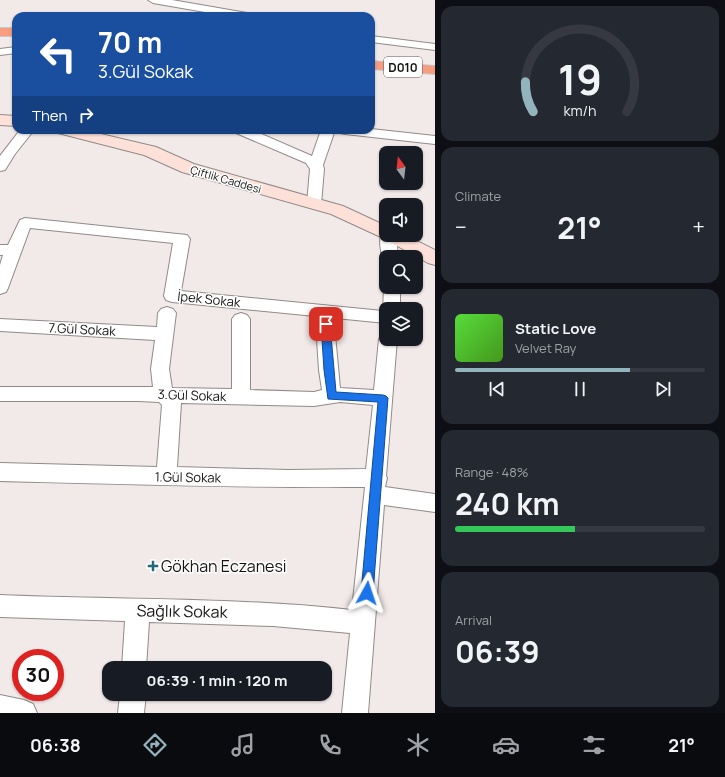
<!DOCTYPE html>
<html lang="en">
<head>
<meta charset="utf-8">
<style>
	:root { --surface:#171b24; --page:#242831; --text:#f1f3f6; --muted:#9ea1a6; --line:#363941; --accent:#94b4bd }
	body { margin:0; font-family:Manrope,sans-serif; background:var(--page); color:var(--text); height:100vh; display:flex; flex-direction:column; font-size:15px; white-space:nowrap }
	* { box-sizing:border-box; margin:0 }
	p { font-size:13px; color:var(--muted) }
	.icon { flex:none; width:22px; height:22px; fill:none; stroke:currentColor; stroke-width:2; stroke-linecap:round; stroke-linejoin:round }
	.map { position:relative; flex:1; overflow:hidden }
	.drawer { display:flex; flex-direction:column; gap:6px; padding:6px; background:#0d0f14; width:290px }
	.drawer>* { flex:none }
	.top-card { position:absolute; left:12px; top:12px; width:363px; height:122px; border-radius:12px; box-shadow:0 1px 3px #0004; background:#1a4fa0; color:#fff; overflow:hidden }
	.needle { width:26px; rotate:345deg }
	.controls { position:absolute; left:379px; top:146px; display:grid; gap:8px }
	.controls a { display:grid; place-items:center; width:44px; height:44px; border-radius:8px; background:var(--surface); box-shadow:0 1px 3px #0004; font-size:20px }
	.speed { position:absolute; left:12px; top:649px; display:flex; gap:8px; font-size:20px; font-weight:700; text-align:center }
	.speed>* { display:grid; place-content:center; width:52px; height:52px; border-radius:50%; background:var(--surface); box-shadow:0 1px 3px #0004; line-height:1 }
	.speed .limit { border:6px solid #d22; background:#fff; color:#111 }
	.pin { position:absolute; display:grid; place-items:center; width:34px; height:34px; color:#fff; margin:-17px; border-radius:8px; box-shadow:0 2px 6px #0006 }
	.me { position:absolute; width:44px; margin:-22px; rotate:5deg; stroke-linejoin:round; filter:drop-shadow(0 0 3px #0008) }
	.turn { display:flex; align-items:center; gap:14px; height:84px; padding:0 20px; font-size:18px }
	.turn .icon { width:52px; height:52px; stroke-width:2.5 }
	.turn b { display:block; font-size:28px; line-height:34px }
	.then { display:flex; align-items:center; height:38px; padding:0 20px; background:#0003; gap:8px; font-size:15px }
	.big { font-size:30px; font-weight:700; line-height:1.1 }
	.drawer .widget { flex:1; display:flex; flex-direction:column; justify-content:center; gap:6px; min-width:0; padding:0 14px; border-radius:12px; background:var(--page) }
	.drawer .dial { align-items:center; gap:0 }
	.dial svg { height:104px; overflow:visible; fill:none; stroke:var(--line); stroke-width:7; stroke-linecap:round; text-anchor:middle }
	.dial text { fill:var(--text); stroke:none }
	.song { display:flex; align-items:center; gap:12px }
	.cover { width:48px; height:48px; border-radius:6px; background:linear-gradient(135deg,hsl(110 70% 55%),hsl(100 70% 35%)) }
	.played { height:4px; border-radius:2px; background:linear-gradient(90deg,var(--accent) 70%,var(--line) 70%) }
	.keys { display:flex; justify-content:space-around; direction:ltr }
	.heat { display:flex; justify-content:space-between; align-items:center; font-size:22px; direction:ltr }
	.charge { height:6px; border-radius:3px; background:linear-gradient(90deg,#34c759 48%,var(--line) 0) }
	.trip { position:absolute; left:102px; top:661px; width:230px; height:40px; border-radius:12px; background:var(--surface); box-shadow:0 1px 3px #0004; font-weight:700; line-height:40px; text-align:center }
	.dock { display:flex; height:64px; justify-content:space-around; align-items:center; background:#090b0e; color:var(--muted) }
	.dock .icon { width:28px; height:28px }
	.dock .selected { color:var(--accent) }
	.dock b { font-size:18px; color:var(--text) }
	main { display:flex; flex:1; min-height:0 }
	.map>svg:first-child { display:block }
</style>
</head>
<body>
<main>
<div class="map">
<svg width="435" height="713" viewBox="0 0 435 713">
	<rect width="100%" height="100%" fill="#f2eae8"/>
	<g fill="none" stroke-linecap="round" stroke-linejoin="round">
		<g stroke="#918a88" stroke-width="2">
			<g id="street">
				<path d="M148 0H172L247 13 252 16H228L153 3Z"/>
				<path d="M371 36 435 44V50L371 42Z"/>
				<path d="M16 47V53L0 55V49Z"/>
				<path d="M371 129 435 136V144L345 134 340 133 338 130Z"/>
				<path d="M20 130H34L15 154 5 170 0 171V156Z"/>
				<path d="M234 130H252L312 156 321 130H335L323 165 324 169 321 204 319 207 314 209 309 207 307 204 310 169 306 163 236 133Z"/>
				<path d="M25 218 187 235 190 239 181 291 383 311 384 287 386 283V287H400V309H386V323L172 302 166 300 164 296 173 243 30 228 8 288 6 292 0 294V265L3 255H0V245H8L20 220Z"/>
				<path d="M383 231H386V235H396L398 257H386V261C380 256 378 238 383 231Z"/>
				<path d="M167 307 173 309 176 313 169 369 172 388 232 389V319L235 315 241 313 247 315 250 319V390L314 392 322 390 319 370 316 324 319 320 325 318 331 320 334 324 340 388 374 390 379 339 382 334 386 333V339H397L386 476 387 478 385 487 435 494V512L384 505 368 713H342L350 633 273 626 149 622 146 668H122L125 621 0 617V595C118 600 235 597 352 610L365 487C243 488 122 484 0 481V463L157 467 162 405 159 402 139 401H0V387H153L151 369 155 340 0 331V319L157 327 158 313 161 309ZM340 402 373 405 366 469 288 470 177 467 181 403 314 406Z"/>
				<path d="M120 694H146L144 713H118Z"/>
				<path d="M0 695 24 700 33 704 37 713H0Z"/>
			</g>
		</g>
		<g stroke="#918a88" stroke-width="2">
			<g id="secondary">
				<path d="M0 115 16 116V126L0 125Z"/>
				<path d="M56 130H84L156 147 194 164 343 206 386 226V235H405L435 250V265L428 263 383 238 331 214 182 172 144 155 58 133Z"/>
			</g>
		</g>
		<g stroke="#c7c7c6" stroke-width="2">
			<g id="highway">
				<rect x="0" y="28" width="16" height="8"/>
				<path d="M371 61 435 66V74L371 69Z"/>
			</g>
		</g>
		<use href="#street" fill="#fff" fill-rule="evenodd"/>
		<use href="#secondary" fill="#fde1d9" fill-rule="evenodd"/>
		<use href="#highway" fill="#f79c7f" fill-rule="evenodd"/>
	</g>
	<path fill="#1a73e8" stroke="#114b97" d="M326 321 330 324 336 392 383 395 386 396 388 398 373 593 371 597 367 598 363 597 361 593 378 402 328 399 324 370 321 324Z"/>
	<path fill="#236778" stroke="#fff" stroke-width="1.5" d="M151 560h4v4h4v4h-4v4h-4v-4h-4v-4h4z"/>
	<g text-anchor="middle" dominant-baseline="central" stroke-width="3" stroke-linejoin="round" paint-order="stroke">
		<g font-size="11" fill="#161413" stroke="#fff">
			<text transform="translate(226 179) rotate(16)">Çiftlik Caddesi</text>
		</g>
		<rect fill="#fff" stroke="#5c5a5a" stroke-width="1" x="384" y="57" width="38" height="20" rx="3"/>
		<g font-size="12" font-weight="bold" fill="#161413">
			<text x="403" y="67">D010</text>
		</g>
		<g font-size="13" fill="#161413" stroke="#fff">
			<text transform="translate(209 299) rotate(6)">İpek Sokak</text>
			<text transform="translate(82 329) rotate(3)">7.Gül Sokak</text>
			<text transform="translate(192 395) rotate(2)">3.Gül Sokak</text>
			<text transform="translate(188 477) rotate(1)">1.Gül Sokak</text>
		</g>
		<g font-size="16" fill="#161413" stroke="#fff" text-anchor="start">
			<text x="161" y="566">Gökhan Eczanesi</text>
		</g>
		<g font-size="16" fill="#161413" stroke="#fff">
			<text transform="translate(182 611) rotate(1)">Sağlık Sokak</text>
		</g>
	</g>
</svg>
<div class="controls">
<a><svg class="needle" viewBox="-14 -14 28 28"><path d="M0-13l5 13h-10z" fill="#e53935"/><path d="M0 13l5-13h-10z" fill="#9ea1a6"/></svg></a>
<a><svg class="icon" aria-label="sound" viewBox="0 0 24 24"><path d="M4 9h4l5-4v14l-5-4H4zM17 9q2 3 0 6"/></svg></a>
<a><svg class="icon" aria-label="search" viewBox="0 0 24 24"><circle cx="10" cy="10" r="6"/><path d="M15 15l6 6"/></svg></a>
<a><svg class="icon" aria-label="layers" viewBox="0 0 24 24"><path d="M12 4l9 5-9 5-9-5zM3 14l9 5 9-5"/></svg></a>
</div>
<div class="speed"><div class="limit">30</div></div>
<div class="pin" style="left:326px;top:324px;background:#d93025"><svg class="icon" aria-label="arrive" viewBox="0 0 24 24"><path d="M6 21V4h12l-3 4 3 4H6"/></svg></div>
<svg class="me" style="left:367px;top:593px" viewBox="-20 -20 40 40"><path d="M0-17L14 15 0 8-14 15z" fill="#1a73e8" stroke="#fff" stroke-width="4"/></svg>
<div class="trip">06:39 · 1 min · 120 m</div>
<div class="top-card">
<div class="turn"><svg class="icon" aria-label="left" viewBox="0 0 24 24"><path d="M17 20v-9H6M10 6l-5 5 5 5"/></svg><div><b>70 m</b>3.Gül Sokak</div></div>
<div class="then">Then<svg class="icon" aria-label="right" viewBox="0 0 24 24"><path d="M7 20v-9h11M14 6l5 5-5 5"/></svg></div>
</div>
</div>
<section class="drawer">
<div class="widget dial"><svg viewBox="0 0 100 80">
<path d="M14 69A42 42 0 1 1 86 69"/>
<path d="M14 69A42 42 0 0 1 8 46" stroke="#94b4bd"/>
<text x="50" y="56" font-size="32" font-weight="700">19</text>
<text x="50" y="72" font-size="11">km/h</text>
</svg></div>
<div class="widget"><p>Climate</p>
<div class="heat"><a>−</a><b class="big">21°</b><a>+</a></div>
</div>
<div class="widget">
<div class="song"><i class="cover"></i><div><b>Static Love</b><p>Velvet Ray</p></div></div>
<div class="played"></div>
<div class="keys"><svg class="icon" aria-label="previous" viewBox="0 0 24 24"><path d="M18 5L8 12l10 7zM5 5v14"/></svg><svg class="icon" aria-label="pause" viewBox="0 0 24 24"><path d="M8 5v14M16 5v14"/></svg><svg class="icon" aria-label="next" viewBox="0 0 24 24"><path d="M6 5l10 7-10 7zM19 5v14"/></svg></div>
</div>
<div class="widget"><p>Range · 48%</p><b class="big">240 km</b><div class="charge"></div></div>
<div class="widget"><p>Arrival</p><b class="big">06:39</b></div>
</section>
</main>
<nav class="dock">
<b>06:38</b>
<svg class="icon selected" aria-label="directions" viewBox="0 0 24 24"><path d="M12 3l9 9-9 9-9-9zM9 14v-3h6M13 9l2 2-2 2"/></svg>
<svg class="icon" aria-label="music" viewBox="0 0 24 24"><path d="M9 18V5l10-2v13"/><circle cx="6" cy="18" r="3"/><circle cx="16" cy="16" r="3"/></svg>
<svg class="icon" aria-label="phone" viewBox="0 0 24 24"><path d="M5 4h4l2 5-3 2q2 4 5 5l2-3 5 2v4C11 20 4 13 5 4z"/></svg>
<svg class="icon" aria-label="climate" viewBox="0 0 24 24"><path d="M12 3v18M4 7l16 10M4 17L20 7"/></svg>
<svg class="icon" aria-label="car" viewBox="0 0 24 24"><path d="M5 17H2v-5l4-1 3-4h7l3 4 3 1v5h-3M9 17h6M6 11h13"/><circle cx="7" cy="17" r="2"/><circle cx="17" cy="17" r="2"/></svg>
<svg class="icon" aria-label="filters" viewBox="0 0 24 24"><path d="M4 7h16M4 17h16"/><circle cx="9" cy="7" r="2"/><circle cx="15" cy="17" r="2"/></svg>
<b>21°</b>
</nav>
</body>
</html>
